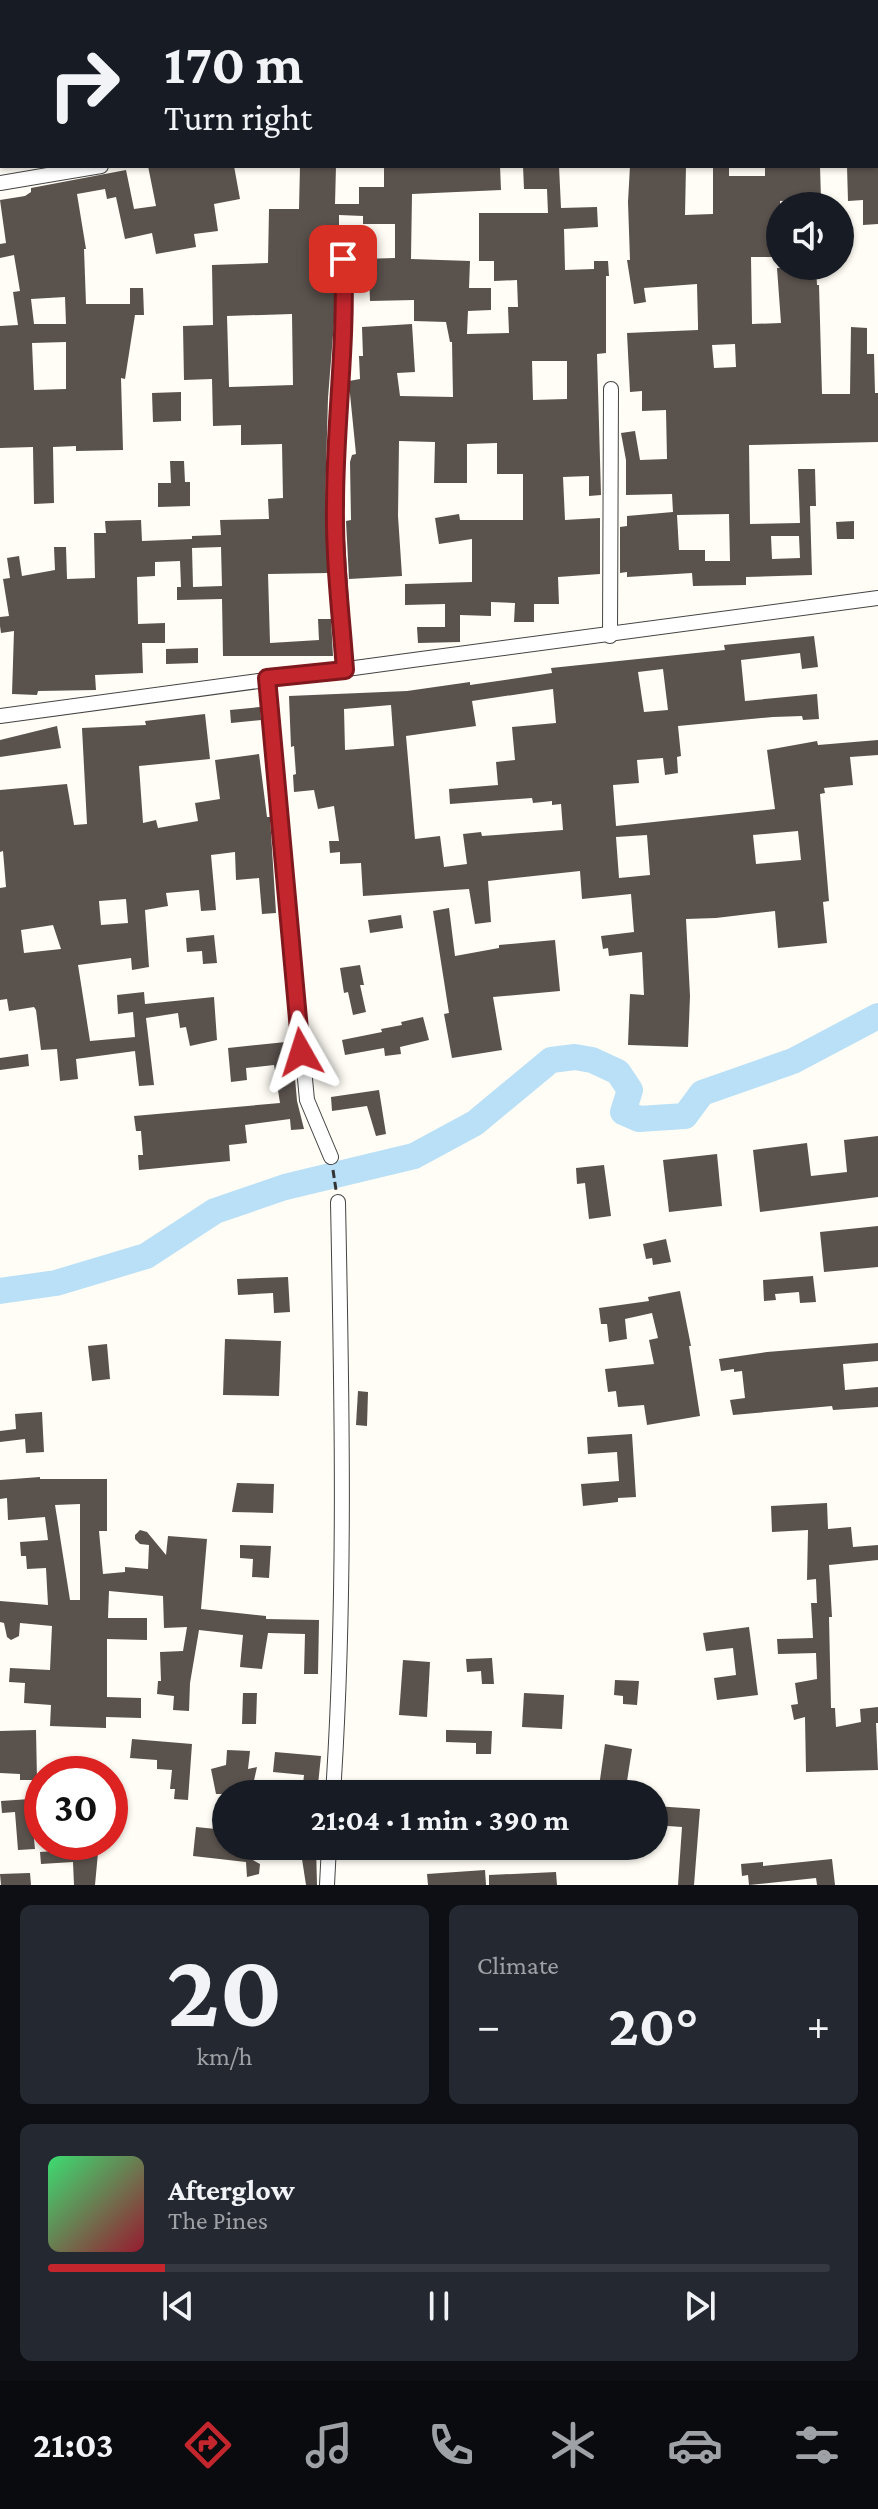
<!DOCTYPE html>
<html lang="en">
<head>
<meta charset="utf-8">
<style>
	:root { --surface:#171b24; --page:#242831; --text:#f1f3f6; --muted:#9ea1a6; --line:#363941; --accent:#c4262e }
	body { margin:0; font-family:"Crimson Pro",serif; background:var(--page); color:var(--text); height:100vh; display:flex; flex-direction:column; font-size:30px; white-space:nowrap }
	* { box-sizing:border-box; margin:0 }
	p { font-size:26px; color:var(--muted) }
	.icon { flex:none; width:44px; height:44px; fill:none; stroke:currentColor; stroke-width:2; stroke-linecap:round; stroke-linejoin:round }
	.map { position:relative; height:1885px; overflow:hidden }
	.panel { display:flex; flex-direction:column; gap:20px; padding:20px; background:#0d0f14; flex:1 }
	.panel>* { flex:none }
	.guide { position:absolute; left:0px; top:0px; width:878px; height:168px; box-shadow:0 2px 6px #0004; background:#171b24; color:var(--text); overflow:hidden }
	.tools { position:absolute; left:766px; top:192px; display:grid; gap:16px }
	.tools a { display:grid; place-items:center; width:88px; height:88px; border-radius:50%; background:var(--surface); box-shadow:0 2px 6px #0004; font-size:40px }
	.speed { position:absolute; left:24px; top:1756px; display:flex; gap:16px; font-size:40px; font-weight:700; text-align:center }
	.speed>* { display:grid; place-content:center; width:104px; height:104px; border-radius:50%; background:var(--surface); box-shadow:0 2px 6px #0004; line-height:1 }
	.speed .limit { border:12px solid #d22; background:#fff; color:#111 }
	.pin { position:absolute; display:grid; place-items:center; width:68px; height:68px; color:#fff; margin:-34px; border-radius:16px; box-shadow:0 4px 12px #0006 }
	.me { position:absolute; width:88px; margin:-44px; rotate:354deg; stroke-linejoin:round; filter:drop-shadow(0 0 6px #0008) }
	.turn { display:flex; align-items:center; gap:28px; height:168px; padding:0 32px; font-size:36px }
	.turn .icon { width:104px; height:104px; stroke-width:2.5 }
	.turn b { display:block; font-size:56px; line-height:68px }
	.big { font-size:60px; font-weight:700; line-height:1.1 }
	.panel .widget { flex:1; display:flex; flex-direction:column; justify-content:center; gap:12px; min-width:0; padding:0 28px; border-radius:12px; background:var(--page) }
	.panel .dial { align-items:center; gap:0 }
	.dial b { font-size:104px; line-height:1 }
	.song { display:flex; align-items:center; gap:24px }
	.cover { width:96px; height:96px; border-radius:12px; background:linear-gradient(135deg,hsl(140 70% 55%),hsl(350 70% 35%)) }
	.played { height:8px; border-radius:4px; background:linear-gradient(90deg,var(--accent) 15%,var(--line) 15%) }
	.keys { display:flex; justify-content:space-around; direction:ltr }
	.heat { display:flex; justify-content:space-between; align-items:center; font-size:44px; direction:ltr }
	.panel .tiles { flex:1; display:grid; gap:20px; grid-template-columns:1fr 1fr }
	.widget:last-child { grid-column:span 2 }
	.trip { position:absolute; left:212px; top:1780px; width:456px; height:80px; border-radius:40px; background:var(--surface); box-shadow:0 2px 6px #0004; font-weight:700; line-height:80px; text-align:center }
	.tab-bar { display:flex; height:128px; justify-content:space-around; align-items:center; background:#090b0e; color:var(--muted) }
	.tab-bar .icon { width:56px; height:56px }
	.tab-bar .current { color:var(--accent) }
	.tab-bar b { font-size:36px; color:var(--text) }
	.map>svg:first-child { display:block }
</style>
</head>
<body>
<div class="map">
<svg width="878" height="1885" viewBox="0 0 878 1885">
	<rect width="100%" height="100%" fill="#fffdf5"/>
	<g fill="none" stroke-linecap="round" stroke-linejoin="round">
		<path stroke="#b9e0f7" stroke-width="26" d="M0 1291 56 1283 146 1256 215 1211 285 1187 414 1156 475 1123 551 1060 575 1057 592 1060 618 1072 630 1090 623 1112 639 1119 685 1116 702 1093 793 1061 878 1016"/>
	</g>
	<g fill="#5a524d" fill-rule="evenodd">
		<path d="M148 166H234L240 199 214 204 218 231 194 234 196 247 156 254 152 233 125 239 116 197 107 199 105 189 77 194 86 249H84L86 304H130V288H143L144 315H135L125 379 121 378 123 450 76 451V446L53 447 54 503 34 504 33 447 0 448V326L18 325 13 292 20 291 14 255 0 258V244L6 243 0 200 25 196 31 192V188L126 170 134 209 156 206ZM65 297 66 324H34L31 299ZM66 342V389L34 390 32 343Z"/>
		<path d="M300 166H336L335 204H359V187H384V166H500L501 190 412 194 411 259 470 261 469 288H491V310L468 311 467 334 509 333 508 307H518L517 280 494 281V261H479V213H548L547 189H524L523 166H559L561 208 597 207 598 227 564 229 565 270 594 269V261H608L609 276H606V353L597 354 601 495 589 496V476L563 477 565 520 600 518V574L558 577 559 604H534V622H514L515 603 491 602V616L460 615V642L418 643 417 627H445V604L405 605V584L472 582V539L439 544 435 518 459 514 460 520H523V474H497V443L467 444V483H434L435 442 399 441 398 516 402 576 349 579 346 521 351 520 350 462 352 455 356 454 349 384V381L360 379 359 356H363L362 327 412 324 415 372 397 373 400 396 453 397 452 342H450L446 322 414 321V300L370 301 369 274H360V263L362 259 395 258V224H363V216L339 215V225L334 229 332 234 335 310 328 398 325 507 329 573 268 574 270 643 319 640 318 619H331L333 656H223L222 599 177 600V587H181L180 561 155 562V576L137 577 138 624 165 623V643H142L143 673 95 675 96 690 38 691 37 695 12 694 14 631 1 633 0 626V617L9 616 3 579 10 578 7 558 19 556 22 576 55 570 54 547H66L67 579 95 578 94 533H106L105 521 141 520 142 541 192 539V536L221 535 220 520 269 519 268 499 283 498 282 444 241 445V425L213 426 212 379 184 380 183 326 213 325 212 265 268 263 269 209H299ZM292 314 293 385 229 387 227 316ZM532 361H567V399L533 400ZM221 547 222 586 193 587 192 548Z"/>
		<path d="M630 166H686L685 215 713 214V166H729V176H765V166H820L821 200 780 201V257H751L752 324 781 323 777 268 816 267 817 285H819L822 394H850L851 327 867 328V354H874L875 393H878V442L749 445 750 524 800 523 798 469H815L816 506H810L812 575 746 577V585L693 586 692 573 627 577V572L620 573V527L627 526V516L673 512 672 494 626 495V460L621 433 635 431 640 460 667 459 666 410 642 411V391L630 392 627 333 698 330V325L697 284 644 288 646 302 634 304 627 260H630L628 202ZM735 344 736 367 714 368 712 345ZM729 514 730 561H705V550H679L677 515ZM771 536H799L800 558 772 559Z"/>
		<path d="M847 166H878V224L863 225V200L848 201Z"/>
		<path d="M181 392V421L153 422 152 393Z"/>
		<path d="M170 461H184L185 482H190V506L158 507V483H171Z"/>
		<path d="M854 521V539H837L836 522Z"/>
		<path d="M814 636 818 667 802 669 800 653 741 660 745 701 817 694 819 719 803 720 802 716 773 717 678 726 681 756 677 757 678 773 665 775 663 758 637 760 639 783 613 785 616 826 775 809 767 750 817 741 818 745 878 740V755L850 757 853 785 824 788 825 793 820 794 829 901 823 902 827 943 778 948 775 911 716 918 686 919 690 996 688 1047 628 1045 630 994 644 995 642 952 609 956 608 948 603 949 601 936 634 932 631 894 582 899 580 871 488 881 491 922 475 924 469 889 363 896 361 863 340 864V852L330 853 329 841H339L334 806 318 809 314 790 294 792 293 775 296 774 294 746 291 747 289 696 407 691 470 682V685L552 673 551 668 725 650 724 645ZM663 669 668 710 644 712 638 672ZM553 689 556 723 512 727 515 760 496 762 498 785 449 789 450 804 532 798 533 803 552 801V805L561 804 563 830 482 836 481 832 463 834 467 864 444 867 440 836 415 839 406 736 476 726 472 701ZM391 705 394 746 345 750 344 709ZM798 831 801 860 756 864 753 835ZM647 835 650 875 619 878 616 837Z"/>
		<path d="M198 648V663L166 664V649Z"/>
		<path d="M260 707 261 720 231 723 230 710Z"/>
		<path d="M205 714 210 759 139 766 143 823 156 820 158 828 198 821 195 803 220 799 215 760 259 754 267 817H270L276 913 262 914 259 878 236 880 235 852 211 855 216 910 201 911 199 890 166 893 168 906 145 910 149 967 132 970 131 958 78 965 90 1041 135 1037 133 1012 118 1014 117 995 144 992 145 1004 214 997 217 1040 190 1046 186 1027 180 1028 178 1013 146 1018 154 1085 139 1086 135 1051 76 1059 78 1079 60 1081 57 1049 41 1050 36 1010 34 1007 9 1011 7 999 0 1000V888L6 887 3 851 0 852V790L67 784 74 825 87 824 82 728 146 725 145 721ZM126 899 128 923 101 925 99 901ZM53 925 61 949 24 953 21 930Z"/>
		<path d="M57 726 61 748 0 757V740Z"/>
		<path d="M449 908 455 956 499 948V945L555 940 560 991 493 997 502 1050 452 1058 444 1014 449 1013 433 911Z"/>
		<path d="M401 915 403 928 370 933 368 920Z"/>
		<path d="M214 935 217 963 203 964 202 951 187 952 186 938Z"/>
		<path d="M360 965 364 985H360L366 1012 353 1015 348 992 344 993 340 968Z"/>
		<path d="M423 1017 429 1040 400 1047 401 1054 385 1056 384 1048 345 1055 342 1040 382 1032 381 1029 402 1025 401 1022Z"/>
		<path d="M286 1042V1045L292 1044 297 1101 304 1129 291 1130 290 1119 245 1125 247 1143 229 1145 230 1161 139 1170 138 1155H143L141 1131H136L134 1116 280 1103 274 1065 246 1068 247 1080 231 1082 228 1048Z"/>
		<path d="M28 1054 29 1066 0 1070V1058Z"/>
		<path d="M379 1090 386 1134 376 1136 367 1106 332 1111 331 1097Z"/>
		<path d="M878 1136V1197L760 1212 753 1150 807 1143 811 1176 847 1172 844 1140Z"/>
		<path d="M717 1154 722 1206 669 1212 663 1160Z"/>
		<path d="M604 1165 611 1216 589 1219 585 1183 577 1184 576 1168Z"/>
		<path d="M878 1226V1267L824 1272 820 1232Z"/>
		<path d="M666 1239 671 1262 653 1265 652 1258 646 1259 643 1244Z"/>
		<path d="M813 1276 816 1302 800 1303 799 1292 775 1294 776 1300 764 1301 763 1280Z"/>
		<path d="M288 1277 290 1312 274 1313 273 1293 238 1295 237 1279Z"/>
		<path d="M680 1291 691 1346H689L700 1416 647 1425 644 1405 618 1407 616 1391 608 1392 605 1369 654 1364 649 1340 658 1338 652 1313 625 1319 627 1339 609 1342 607 1324H601L599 1308 649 1301 648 1297Z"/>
		<path d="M225 1339 281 1341 279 1396 223 1395Z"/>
		<path d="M878 1343V1361L843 1364 845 1390 878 1387V1407L833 1410 832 1406 733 1415 730 1400 745 1398 742 1371 734 1372V1369L721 1371 719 1359 767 1352Z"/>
		<path d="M107 1344 110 1379 92 1381 88 1346Z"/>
		<path d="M358 1391 368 1392 367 1426 356 1425Z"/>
		<path d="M42 1412 44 1452 26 1453 25 1439 0 1442V1431L16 1429 15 1414Z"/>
		<path d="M632 1434 636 1497 618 1498V1502L583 1506 581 1484 619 1481 617 1452 588 1454 587 1437Z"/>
		<path d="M40 1477V1479H107V1531H99L103 1574 125 1572V1567L148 1569 149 1545 140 1544 135 1539V1535L140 1530 147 1532 166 1555 168 1536 207 1539 201 1609 266 1616V1619L319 1620 318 1674H304L305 1634 268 1633 262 1669 240 1667 243 1635 199 1630 190 1683 189 1711 173 1710 174 1696 157 1694 158 1681H161L160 1652 183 1651 187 1627 164 1628 163 1596 109 1591 108 1618H147V1640L107 1639V1697L141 1698V1718L106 1717V1728L50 1726 51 1705 24 1703 25 1683 9 1682 10 1668 50 1670 52 1626 20 1623 19 1636 11 1640 7 1637 4 1623 0 1622V1601L48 1605 46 1568 27 1569 26 1556H21L20 1542 48 1540 45 1517 8 1520 7 1498 0 1499V1480ZM80 1504V1600H70L55 1505Z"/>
		<path d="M237 1483 274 1484 273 1513 232 1512Z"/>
		<path d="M827 1503 828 1529 851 1527 853 1547 878 1545V1560L829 1565 832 1617H829L831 1708H835L836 1727 861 1722 860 1709 878 1707V1723H876L878 1770 806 1772 805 1717 794 1720 791 1705 798 1704 795 1683 817 1679 816 1653 778 1654 777 1639 813 1638 811 1603H817L816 1579 807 1580 808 1530 772 1532 771 1506Z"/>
		<path d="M240 1545 271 1546 269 1578 252 1577 253 1559 240 1558Z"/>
		<path d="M749 1627 758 1695 717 1700 714 1678 736 1675 733 1648 706 1651 703 1633Z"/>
		<path d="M492 1658 494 1684H482L481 1671 467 1672 466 1659Z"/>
		<path d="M403 1660 430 1662 427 1717 399 1715Z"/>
		<path d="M615 1680 639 1681 637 1705 623 1704V1696L614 1695Z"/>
		<path d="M243 1693H257L256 1724H242Z"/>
		<path d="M524 1693 564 1695 562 1729 522 1727Z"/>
		<path d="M36 1730 37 1780H20V1774L0 1773V1731Z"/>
		<path d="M446 1730 492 1731 491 1754H476V1743L446 1742Z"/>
		<path d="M132 1739 192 1744 188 1800 174 1799 175 1789H170L172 1770 157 1769V1760L130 1758Z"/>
		<path d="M605 1744 632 1749 625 1794H598Z"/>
		<path d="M227 1750 250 1751 248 1769 257 1767 251 1794H216L211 1769 226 1765Z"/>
		<path d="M275 1752 321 1756 317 1794H302L304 1775 273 1772Z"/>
		<path d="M30 1799 35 1849 18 1850 15 1812 2 1813 1 1801Z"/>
		<path d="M654 1806 700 1809 694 1885H678L682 1827 654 1825Z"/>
		<path d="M196 1827 226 1830V1846H250L249 1858 260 1864 259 1874 247 1877 246 1862 193 1856Z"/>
		<path d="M83 1842H99L95 1885H74L73 1862 41 1864 40 1852 82 1849Z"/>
		<path d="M300 1846H316L317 1885H306Z"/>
		<path d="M832 1859 835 1885H817L816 1878 749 1885 748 1875 742 1876 741 1864 763 1862V1866Z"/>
		<path d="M485 1870 486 1885H428L427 1874Z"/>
		<path d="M556 1872 557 1885H489V1875Z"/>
		<path d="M30 1873 31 1885H1L0 1874Z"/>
	</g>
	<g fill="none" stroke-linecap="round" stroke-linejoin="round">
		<g stroke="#444" stroke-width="16">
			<g id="minor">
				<path d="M683 0V2"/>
				<path d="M876 155H878"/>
				<path d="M0 183 101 166"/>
				<path d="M342 234 345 310 339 383 335 507 345 670"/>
				<path d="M610 636 611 389"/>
				<path d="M267 678 307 1100 331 1157"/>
				<path d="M0 716C292 674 586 639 878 598"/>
				<path d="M333 1794C346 1597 342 1399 338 1202"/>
				<path d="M327 1885 329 1846"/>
			</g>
		</g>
		<path stroke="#333" stroke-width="3" stroke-dasharray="8 4" stroke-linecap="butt" d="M333 1170 336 1190"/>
		<use href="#minor" stroke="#fff" stroke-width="14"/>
	</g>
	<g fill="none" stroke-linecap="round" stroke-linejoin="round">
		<g stroke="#7f191e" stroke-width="20">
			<path id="route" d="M301 1052 267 678 345 670C341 615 334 559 335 504 335 423 347 341 343 259"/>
		</g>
		<use href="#route" stroke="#c4262e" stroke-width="14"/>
	</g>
</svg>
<div class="tools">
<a><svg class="icon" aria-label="sound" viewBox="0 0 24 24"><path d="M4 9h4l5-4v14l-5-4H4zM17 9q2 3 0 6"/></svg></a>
</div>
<div class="speed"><div class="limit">30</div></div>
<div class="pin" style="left:343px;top:259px;background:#d93025"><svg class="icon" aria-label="arrive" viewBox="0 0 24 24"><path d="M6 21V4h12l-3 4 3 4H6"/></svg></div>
<svg class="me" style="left:301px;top:1052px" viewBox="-20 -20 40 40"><path d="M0-17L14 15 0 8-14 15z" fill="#c4262e" stroke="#fff" stroke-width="4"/></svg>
<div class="trip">21:04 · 1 min · 390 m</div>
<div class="guide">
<div class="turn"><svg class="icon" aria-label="right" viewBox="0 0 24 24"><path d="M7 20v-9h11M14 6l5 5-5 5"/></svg><div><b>170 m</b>Turn right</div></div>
</div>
</div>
<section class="panel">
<div class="tiles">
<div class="widget dial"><b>20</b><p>km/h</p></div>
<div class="widget"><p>Climate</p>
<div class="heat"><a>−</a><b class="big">20°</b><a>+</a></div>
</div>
<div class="widget">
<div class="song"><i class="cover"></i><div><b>Afterglow</b><p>The Pines</p></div></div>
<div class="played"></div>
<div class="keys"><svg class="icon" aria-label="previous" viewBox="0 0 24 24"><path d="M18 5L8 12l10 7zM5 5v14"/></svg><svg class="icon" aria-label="pause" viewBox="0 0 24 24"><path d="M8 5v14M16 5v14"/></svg><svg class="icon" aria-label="next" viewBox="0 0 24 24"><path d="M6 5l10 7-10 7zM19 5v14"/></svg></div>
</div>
</div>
</section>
<nav class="tab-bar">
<b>21:03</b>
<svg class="icon current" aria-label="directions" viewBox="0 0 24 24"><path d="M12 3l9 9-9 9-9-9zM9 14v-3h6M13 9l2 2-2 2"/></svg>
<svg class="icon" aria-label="music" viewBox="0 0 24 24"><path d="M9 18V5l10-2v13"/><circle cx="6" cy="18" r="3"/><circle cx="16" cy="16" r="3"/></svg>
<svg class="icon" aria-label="phone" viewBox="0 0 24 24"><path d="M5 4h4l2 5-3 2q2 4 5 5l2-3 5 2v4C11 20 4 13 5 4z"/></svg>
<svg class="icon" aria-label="climate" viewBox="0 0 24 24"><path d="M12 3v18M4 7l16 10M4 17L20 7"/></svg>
<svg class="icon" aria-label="car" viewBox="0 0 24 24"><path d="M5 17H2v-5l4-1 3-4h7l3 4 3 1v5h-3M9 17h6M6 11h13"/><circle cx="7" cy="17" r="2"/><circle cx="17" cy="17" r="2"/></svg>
<svg class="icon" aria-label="filters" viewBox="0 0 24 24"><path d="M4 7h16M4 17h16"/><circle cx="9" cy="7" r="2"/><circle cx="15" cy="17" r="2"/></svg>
</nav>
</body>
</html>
